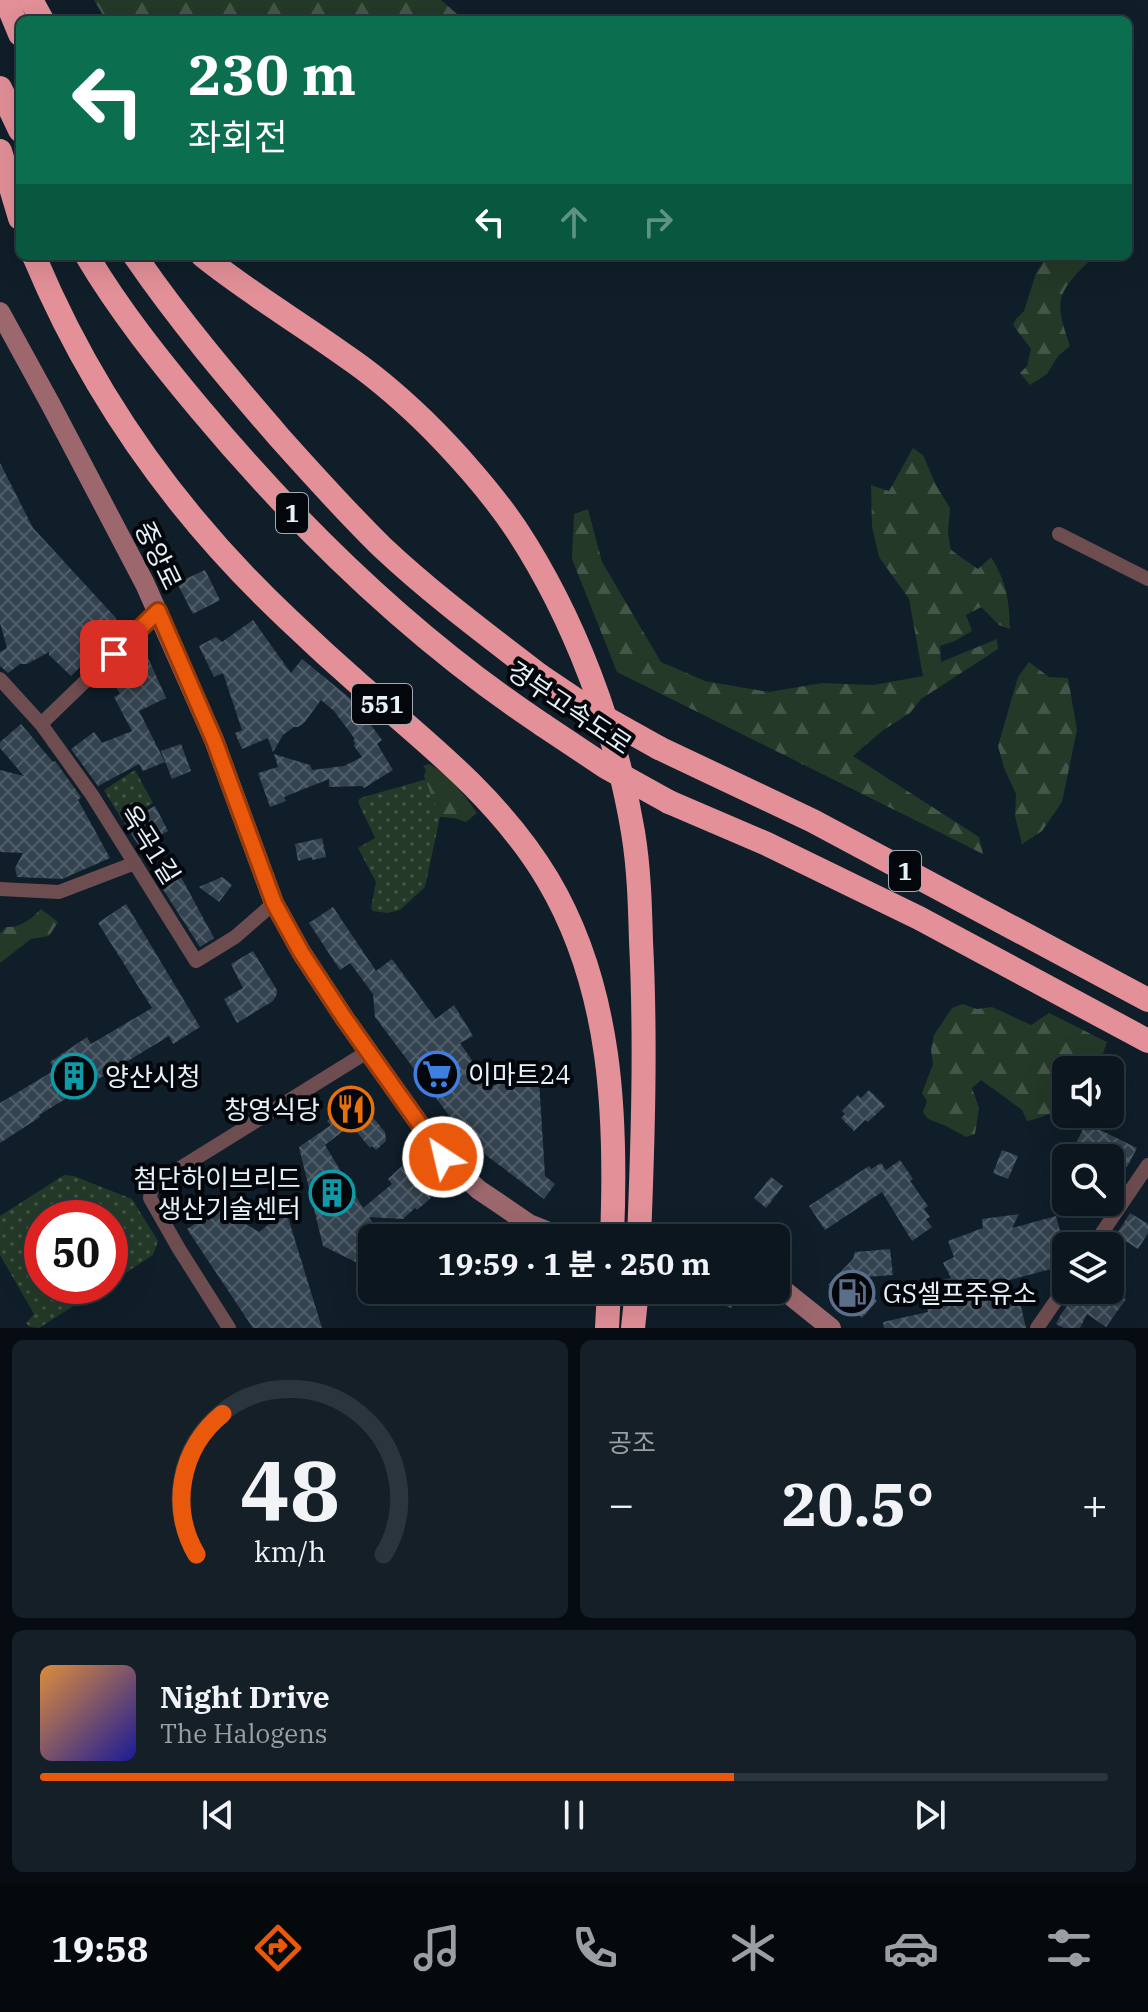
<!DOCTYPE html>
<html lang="ko">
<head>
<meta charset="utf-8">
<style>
	:root { --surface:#0b161f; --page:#141f28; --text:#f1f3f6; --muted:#9a9fa4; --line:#2b353d; --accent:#ea580c }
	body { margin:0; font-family:"IBM Plex Serif","Noto Sans KR",serif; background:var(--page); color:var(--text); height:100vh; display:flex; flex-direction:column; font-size:30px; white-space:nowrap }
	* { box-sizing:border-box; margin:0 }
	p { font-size:26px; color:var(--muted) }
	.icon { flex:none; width:44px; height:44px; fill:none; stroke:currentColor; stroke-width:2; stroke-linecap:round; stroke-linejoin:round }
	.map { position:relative; height:1328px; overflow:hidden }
	.panel { display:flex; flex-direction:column; gap:12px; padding:12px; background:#060c11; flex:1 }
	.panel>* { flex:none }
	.banner { position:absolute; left:16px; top:16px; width:1116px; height:244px; border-radius:12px; box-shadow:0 8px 32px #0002,0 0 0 2px var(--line); background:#0b6e4f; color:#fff; overflow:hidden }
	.tools { position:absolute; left:1052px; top:1056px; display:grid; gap:16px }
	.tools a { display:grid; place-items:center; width:72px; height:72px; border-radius:12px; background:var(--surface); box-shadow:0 8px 32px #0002,0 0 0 2px var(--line); font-size:40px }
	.speed { position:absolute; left:24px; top:1200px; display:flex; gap:16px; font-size:40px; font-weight:700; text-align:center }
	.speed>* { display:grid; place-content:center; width:104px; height:104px; border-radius:50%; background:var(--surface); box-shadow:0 8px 32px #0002,0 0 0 2px var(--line); line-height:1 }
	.speed .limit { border:12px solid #d22; background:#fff; color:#111 }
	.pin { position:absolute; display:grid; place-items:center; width:68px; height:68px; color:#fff; margin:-34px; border-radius:16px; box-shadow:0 4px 12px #0006 }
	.me { position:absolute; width:88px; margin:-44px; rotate:325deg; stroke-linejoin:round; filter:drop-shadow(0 0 6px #0008) }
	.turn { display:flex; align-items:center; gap:28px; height:168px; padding:0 40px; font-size:36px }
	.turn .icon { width:104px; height:104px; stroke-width:2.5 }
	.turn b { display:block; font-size:56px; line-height:68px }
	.lanes { display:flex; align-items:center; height:76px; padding:0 40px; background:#0003; justify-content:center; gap:40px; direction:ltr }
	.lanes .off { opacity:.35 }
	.big { font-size:60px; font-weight:700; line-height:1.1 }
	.panel .tile { flex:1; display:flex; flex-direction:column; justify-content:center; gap:12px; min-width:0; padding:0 28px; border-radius:12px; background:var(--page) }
	.panel .dial { align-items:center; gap:0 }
	.dial svg { height:208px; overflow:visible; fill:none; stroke:var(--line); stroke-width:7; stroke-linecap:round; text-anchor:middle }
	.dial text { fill:var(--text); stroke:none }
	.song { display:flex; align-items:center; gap:24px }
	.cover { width:96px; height:96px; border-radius:12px; background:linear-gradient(135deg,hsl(30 70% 55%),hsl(240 70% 35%)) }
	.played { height:8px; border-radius:4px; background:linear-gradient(90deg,var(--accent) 65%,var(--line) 65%) }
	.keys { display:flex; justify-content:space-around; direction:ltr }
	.heat { display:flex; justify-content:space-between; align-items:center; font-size:44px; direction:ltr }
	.panel .tiles { flex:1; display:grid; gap:12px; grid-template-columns:1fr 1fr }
	.tile:last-child { grid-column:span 2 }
	.trip { position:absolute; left:358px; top:1224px; width:432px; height:80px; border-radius:12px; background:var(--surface); box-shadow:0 8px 32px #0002,0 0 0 2px var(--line); font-weight:700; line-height:80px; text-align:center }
	.tab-bar { display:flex; height:128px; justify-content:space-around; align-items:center; background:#04090c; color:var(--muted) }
	.tab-bar .icon { width:56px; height:56px }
	.tab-bar .active { color:var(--accent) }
	.tab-bar b { font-size:36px; color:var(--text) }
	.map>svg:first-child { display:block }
</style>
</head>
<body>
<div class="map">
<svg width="1148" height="1328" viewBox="0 0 1148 1328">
	<defs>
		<pattern id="grass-dots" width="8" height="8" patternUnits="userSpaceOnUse" patternTransform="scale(2)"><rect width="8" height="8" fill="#243928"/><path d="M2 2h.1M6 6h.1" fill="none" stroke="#445648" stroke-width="1.8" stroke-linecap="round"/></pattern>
		<pattern id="forest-firs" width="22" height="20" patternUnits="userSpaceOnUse" patternTransform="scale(2)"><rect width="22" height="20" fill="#243928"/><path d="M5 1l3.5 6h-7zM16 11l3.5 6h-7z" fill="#445648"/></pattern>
		<pattern id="building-cross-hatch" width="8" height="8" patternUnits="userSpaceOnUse" patternTransform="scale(2)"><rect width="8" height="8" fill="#33434f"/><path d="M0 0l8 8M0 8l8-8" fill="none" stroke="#515e69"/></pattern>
	</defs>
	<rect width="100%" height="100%" fill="#0f1e29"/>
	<g fill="url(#grass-dots)">
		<path d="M135 770 153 803 122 820 104 790Z"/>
		<path d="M427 779 440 817 425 887 400 910 387 913 373 911 371 908 376 882 358 848 375 838 358 802 360 798Z"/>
		<path d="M64 1175 74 1176 132 1199 158 1241 153 1255 110 1283V1218H42V1286H105L39 1328 30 1327 26 1323 34 1314 0 1255V1216Z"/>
	</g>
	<g fill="url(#forest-firs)">
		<path d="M94 0H441L464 20H106Z"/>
		<path d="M1042 256H1094C1059 292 1052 296 1070 346L1058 356 1047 374 1030 385 1020 373 1027 366 1031 349 1013 325 1016 319 1024 311 1036 273 1043 262Z"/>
		<path d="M913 448 923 455 936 485 950 508 948 533 951 550 978 569 991 557C1007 583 1009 599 1010 629L999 625 981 607 966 615 972 631 955 641 940 646 941 662 997 639 998 649 921 699 910 713 882 731 853 756 979 837 983 854 617 672 572 559 574 514 588 509 602 562 661 662 705 681 769 692 822 683 873 685 923 676 909 599 879 557 872 527 871 485 889 491Z"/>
		<path d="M1029 662 1049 677 1068 678 1077 730 1062 802 1042 831 1022 844 1015 816 1016 794 1004 768 998 746 1018 677Z"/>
		<path d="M429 764C450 775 464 794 477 813L466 822 454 818 440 817 424 776 426 770 423 766Z"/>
		<path d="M41 909 58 922 49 936 31 939 0 963V933L6 927C21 928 31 919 41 909Z"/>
		<path d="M963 1004 977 1009 992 1007 1031 1025 1049 1013 1107 1042 1097 1070H1066V1107L1062 1112C1050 1111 1040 1119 1027 1121L1022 1110 981 1080 972 1088 979 1108 975 1134 966 1137 946 1126 928 1119 923 1112 927 1101 922 1093 933 1064 931 1050 934 1035 952 1008Z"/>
	</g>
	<g fill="url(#building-cross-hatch)">
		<path d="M0 463 33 528 116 618V638L97 656V654L87 664 84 663 71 676 49 655V652L27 664H20L8 673 0 666V652L7 648 0 623Z"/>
		<path d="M205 570 220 600 193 614 177 583Z"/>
		<path d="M253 620 291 673 302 659 352 700 382 740 377 744 393 770 364 788 362 786 329 787V779L284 797 286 801 270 807 258 773 278 767 274 754 310 765 312 770 344 766 362 757 354 746 355 743 353 740 355 739 334 711 321 700 304 723 298 727H294L283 735 273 752 268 738 242 749 235 733 242 730 223 673 214 677 199 646 216 637 222 642Z"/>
		<path d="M134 648 145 651 166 698 139 711 165 762 143 771 139 764 98 786 71 749 94 732 102 743 132 731 114 697 120 694 108 673Z"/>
		<path d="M21 724 53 762 55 761 81 797 78 800 110 858 62 879 17 877 15 868 23 853 0 852V770L24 776 0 748V742Z"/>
		<path d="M181 744 191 771 172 779 161 751Z"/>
		<path d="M155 806 168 831 139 846 124 823Z"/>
		<path d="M322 838 326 857 312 860V857L298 861 295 844Z"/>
		<path d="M175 866 214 938 200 947 155 877Z"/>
		<path d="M222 877 232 885 219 902 199 887Z"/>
		<path d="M126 904 200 1027 173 1044 169 1036 39 1115 40 1117 0 1143V1103L55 1070 50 1062 87 1037 91 1044 152 1008 98 923Z"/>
		<path d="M333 907 376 971 392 959 436 1019 454 1005 473 1036 460 1043 491 1088 507 1076 517 1074 522 1078 539 1080 545 1176 555 1184 544 1199 470 1143 465 1144 447 1121 451 1118 375 1017 373 994 350 963 340 970 309 923Z"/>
		<path d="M253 951 277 990V994L273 1001 237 1023 224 999 243 988 231 964Z"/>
		<path d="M869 1090 885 1106 868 1122 865 1120 854 1131 841 1118 845 1114 842 1111 858 1095 861 1098Z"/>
		<path d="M349 1102 358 1113 364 1107 385 1132 386 1141 376 1150 372 1146 370 1148 351 1125 325 1145 363 1208 392 1184 388 1179 402 1166 431 1198 417 1210 415 1208 403 1219 369 1217 382 1238H372V1262L366 1267 323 1246 299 1147 331 1125 327 1121Z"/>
		<path d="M1086 1123 1137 1148 1127 1167 1110 1158H1067L1083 1144 1077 1141Z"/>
		<path d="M1002 1150 1018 1156 1008 1179 993 1173Z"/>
		<path d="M900 1160 913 1179 910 1181 928 1206 924 1209 930 1217 926 1219 932 1227 912 1241 882 1192 825 1230 809 1206 869 1166 871 1169 881 1163 886 1170Z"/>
		<path d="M771 1177 783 1186 766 1208 754 1198Z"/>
		<path d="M219 1208 259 1232 286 1211 322 1328H253L187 1229Z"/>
		<path d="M1130 1213 1148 1224V1233L1138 1249 1116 1235Z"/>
		<path d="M1019 1214 1012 1228 1056 1216 1066 1252V1265L980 1288V1290H1017L1026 1328H884L883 1322 928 1312 922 1285 951 1278 943 1263 954 1257 948 1241 983 1228 982 1219Z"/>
		<path d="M890 1249 893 1275 853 1278 877 1301 862 1318 828 1285 853 1259 855 1252Z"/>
		<path d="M688 1290H739L731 1308Z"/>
		<path d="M1079 1290H1114L1126 1299 1106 1327 1087 1314 1080 1328H1064L1056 1324 1061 1314Z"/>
	</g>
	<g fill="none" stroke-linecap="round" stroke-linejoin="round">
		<g stroke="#6e4d50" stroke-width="14">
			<path d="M1059 534 1148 579"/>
			<path d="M0 679 41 724 92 795 196 961 235 937 274 903"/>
			<path d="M41 724 158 611"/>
			<path d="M0 889 59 892 135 863"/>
			<path d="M1093 1246 1148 1165"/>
			<path d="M229 1328 179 1249 150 1198 151 1191 156 1183 367 1052"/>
			<path d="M1037 1328 1066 1286"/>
		</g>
		<g stroke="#9d686d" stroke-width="20">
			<path d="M0 312 51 405 145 584 214 740 274 903 301 952 345 1019 443 1157 479 1190 497 1202 529 1224 564 1238"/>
			<path d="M776 1284 831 1328"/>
		</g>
		<g stroke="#e39098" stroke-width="24">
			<path d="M6 0 20 34"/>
			<path d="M31 0 42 20"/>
			<path d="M0 88 20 130"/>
			<path d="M0 151 20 218"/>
			<path d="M34 256C92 395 179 517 289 620 312 642 336 664 360 685 429 744 501 801 548 880 612 988 617 1116 612 1238"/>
			<path d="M87 256C119 310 159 360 199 408 300 529 412 638 543 725"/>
			<path d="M135 256C179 320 228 378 279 437 313 475 347 513 383 548 432 594 486 634 539 675"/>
			<path d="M203 256C249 293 300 323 347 357 372 374 400 398 422 419 453 449 492 493 516 529 574 617 616 729 633 832 639 868 640 905 641 941 646 1040 643 1139 639 1238"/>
			<path d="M659 748 813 821 1148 1000"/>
			<path d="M669 802 767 844 919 918 1148 1041"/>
			<path d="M607 1328 609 1290"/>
			<path d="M633 1328 637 1290"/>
		</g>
		<g stroke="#e39098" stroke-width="24">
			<path d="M539 675 591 710 659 748"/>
			<path d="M543 725 606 767 669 802"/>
		</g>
	</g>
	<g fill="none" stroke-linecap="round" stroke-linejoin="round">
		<g stroke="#983908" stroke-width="20">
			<path id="route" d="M114 654 158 611 214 740 274 903 301 952 345 1019 443 1157"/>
		</g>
		<use href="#route" stroke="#ea580c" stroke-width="14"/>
	</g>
	<defs>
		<g id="supermarket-ring" transform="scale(2.3)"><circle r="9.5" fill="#03070c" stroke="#3f7fe0" stroke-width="1.5"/><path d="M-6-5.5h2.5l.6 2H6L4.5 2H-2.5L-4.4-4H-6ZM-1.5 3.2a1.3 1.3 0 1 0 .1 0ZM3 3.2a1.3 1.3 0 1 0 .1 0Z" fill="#3f7fe0"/></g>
		<g id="building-ring" transform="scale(2.3)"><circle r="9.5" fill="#03070c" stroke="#0f9aa8" stroke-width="1.5"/><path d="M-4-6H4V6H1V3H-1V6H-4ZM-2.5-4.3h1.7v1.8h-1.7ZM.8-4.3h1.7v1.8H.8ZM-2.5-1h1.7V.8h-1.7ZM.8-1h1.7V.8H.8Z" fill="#0f9aa8"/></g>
		<g id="restaurant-ring" transform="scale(2.3)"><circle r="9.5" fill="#03070c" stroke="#e8710a" stroke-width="1.5"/><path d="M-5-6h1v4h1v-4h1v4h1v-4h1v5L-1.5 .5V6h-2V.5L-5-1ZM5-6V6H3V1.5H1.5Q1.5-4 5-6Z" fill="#e8710a"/></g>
		<g id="fuel-ring" transform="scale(2.3)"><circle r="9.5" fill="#03070c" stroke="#5c6f8a" stroke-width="1.5"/><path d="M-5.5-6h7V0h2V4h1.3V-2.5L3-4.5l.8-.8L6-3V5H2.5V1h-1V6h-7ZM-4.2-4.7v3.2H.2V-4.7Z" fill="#5c6f8a"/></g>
	</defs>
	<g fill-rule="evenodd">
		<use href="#supermarket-ring" x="437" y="1074"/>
		<use href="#building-ring" x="74" y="1076"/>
		<use href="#restaurant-ring" x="351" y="1109"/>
		<use href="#building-ring" x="332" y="1193"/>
		<use href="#fuel-ring" x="852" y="1293"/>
	</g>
	<g text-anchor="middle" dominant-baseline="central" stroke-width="8" stroke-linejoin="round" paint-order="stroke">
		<g fill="#03070c" stroke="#a2aab0" stroke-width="2">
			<rect x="276" y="493" width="32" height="40" rx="6"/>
			<rect x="352" y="684" width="60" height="40" rx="6"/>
			<rect x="889" y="851" width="32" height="40" rx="6"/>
		</g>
		<g font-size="24" font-weight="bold" fill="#e6f0f7">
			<text x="292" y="513">1</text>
			<text x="382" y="704">551</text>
			<text x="905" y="871">1</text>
		</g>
		<g font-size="26" fill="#e6f0f7" stroke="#03070c">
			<text transform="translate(159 555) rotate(64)">중앙로</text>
			<text transform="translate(570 707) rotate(34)">경부고속도로</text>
			<text transform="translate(151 844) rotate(58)">옥곡1길</text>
		</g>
		<g font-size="26" fill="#e6f0f7" stroke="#03070c" text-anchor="start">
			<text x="468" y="1074">이마트24</text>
			<text x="105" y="1076">양산시청</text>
			<text x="320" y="1109" text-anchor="end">창영식당</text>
			<text x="301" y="1178" text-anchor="end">첨단하이브리드<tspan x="301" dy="30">생산기술센터</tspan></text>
			<text x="883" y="1293">GS셀프주유소</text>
		</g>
	</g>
</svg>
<div class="tools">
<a><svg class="icon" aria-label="sound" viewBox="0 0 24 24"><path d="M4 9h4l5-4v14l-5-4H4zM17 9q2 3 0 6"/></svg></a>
<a><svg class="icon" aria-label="search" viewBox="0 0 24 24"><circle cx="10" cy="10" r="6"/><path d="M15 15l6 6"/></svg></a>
<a><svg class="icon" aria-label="layers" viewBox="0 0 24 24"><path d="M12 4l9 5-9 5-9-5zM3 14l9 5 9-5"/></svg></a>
</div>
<div class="speed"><div class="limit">50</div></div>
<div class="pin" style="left:114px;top:654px;background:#d93025"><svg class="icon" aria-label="arrive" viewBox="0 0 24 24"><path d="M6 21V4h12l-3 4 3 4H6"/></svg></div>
<svg class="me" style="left:443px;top:1157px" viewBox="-20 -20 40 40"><circle r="17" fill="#ea580c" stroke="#fff" stroke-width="3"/><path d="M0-11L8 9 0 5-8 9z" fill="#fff"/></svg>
<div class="trip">19:59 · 1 분 · 250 m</div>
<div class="banner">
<div class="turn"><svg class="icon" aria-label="left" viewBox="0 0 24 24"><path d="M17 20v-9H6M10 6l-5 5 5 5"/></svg><div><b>230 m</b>좌회전</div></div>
<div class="lanes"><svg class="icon" aria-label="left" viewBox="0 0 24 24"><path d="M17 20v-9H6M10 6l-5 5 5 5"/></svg><svg class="icon off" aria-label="ahead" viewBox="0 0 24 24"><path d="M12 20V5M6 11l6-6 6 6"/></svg><svg class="icon off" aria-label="right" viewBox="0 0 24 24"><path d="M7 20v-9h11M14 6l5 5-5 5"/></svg></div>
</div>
</div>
<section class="panel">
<div class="tiles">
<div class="tile dial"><svg viewBox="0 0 100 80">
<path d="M14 69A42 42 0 1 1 86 69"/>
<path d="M14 69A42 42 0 0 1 24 15" stroke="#ea580c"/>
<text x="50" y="56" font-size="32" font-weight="700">48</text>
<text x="50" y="72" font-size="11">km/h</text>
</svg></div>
<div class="tile"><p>공조</p>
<div class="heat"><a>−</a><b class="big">20.5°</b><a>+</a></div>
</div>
<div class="tile">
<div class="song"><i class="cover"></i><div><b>Night Drive</b><p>The Halogens</p></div></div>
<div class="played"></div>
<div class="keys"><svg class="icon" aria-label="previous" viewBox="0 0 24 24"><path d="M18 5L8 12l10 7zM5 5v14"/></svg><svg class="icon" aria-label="pause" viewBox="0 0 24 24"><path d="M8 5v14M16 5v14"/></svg><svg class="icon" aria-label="next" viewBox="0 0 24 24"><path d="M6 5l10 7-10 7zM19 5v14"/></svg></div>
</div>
</div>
</section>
<nav class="tab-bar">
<b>19:58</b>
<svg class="icon active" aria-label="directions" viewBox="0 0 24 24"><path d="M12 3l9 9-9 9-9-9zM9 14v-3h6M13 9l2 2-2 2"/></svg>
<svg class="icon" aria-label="music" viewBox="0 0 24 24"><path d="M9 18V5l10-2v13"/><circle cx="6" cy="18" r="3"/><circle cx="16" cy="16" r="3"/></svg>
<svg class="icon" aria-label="phone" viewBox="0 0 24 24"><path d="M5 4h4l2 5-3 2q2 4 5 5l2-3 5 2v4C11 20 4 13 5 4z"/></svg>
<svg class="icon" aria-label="climate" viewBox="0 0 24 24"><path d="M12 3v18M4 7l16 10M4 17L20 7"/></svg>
<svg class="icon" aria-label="car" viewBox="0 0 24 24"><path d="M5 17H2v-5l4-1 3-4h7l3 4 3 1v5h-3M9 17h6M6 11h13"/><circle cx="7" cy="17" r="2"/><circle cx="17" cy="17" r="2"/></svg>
<svg class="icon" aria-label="filters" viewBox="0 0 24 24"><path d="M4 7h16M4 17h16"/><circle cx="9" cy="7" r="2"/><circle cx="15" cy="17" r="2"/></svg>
</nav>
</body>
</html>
